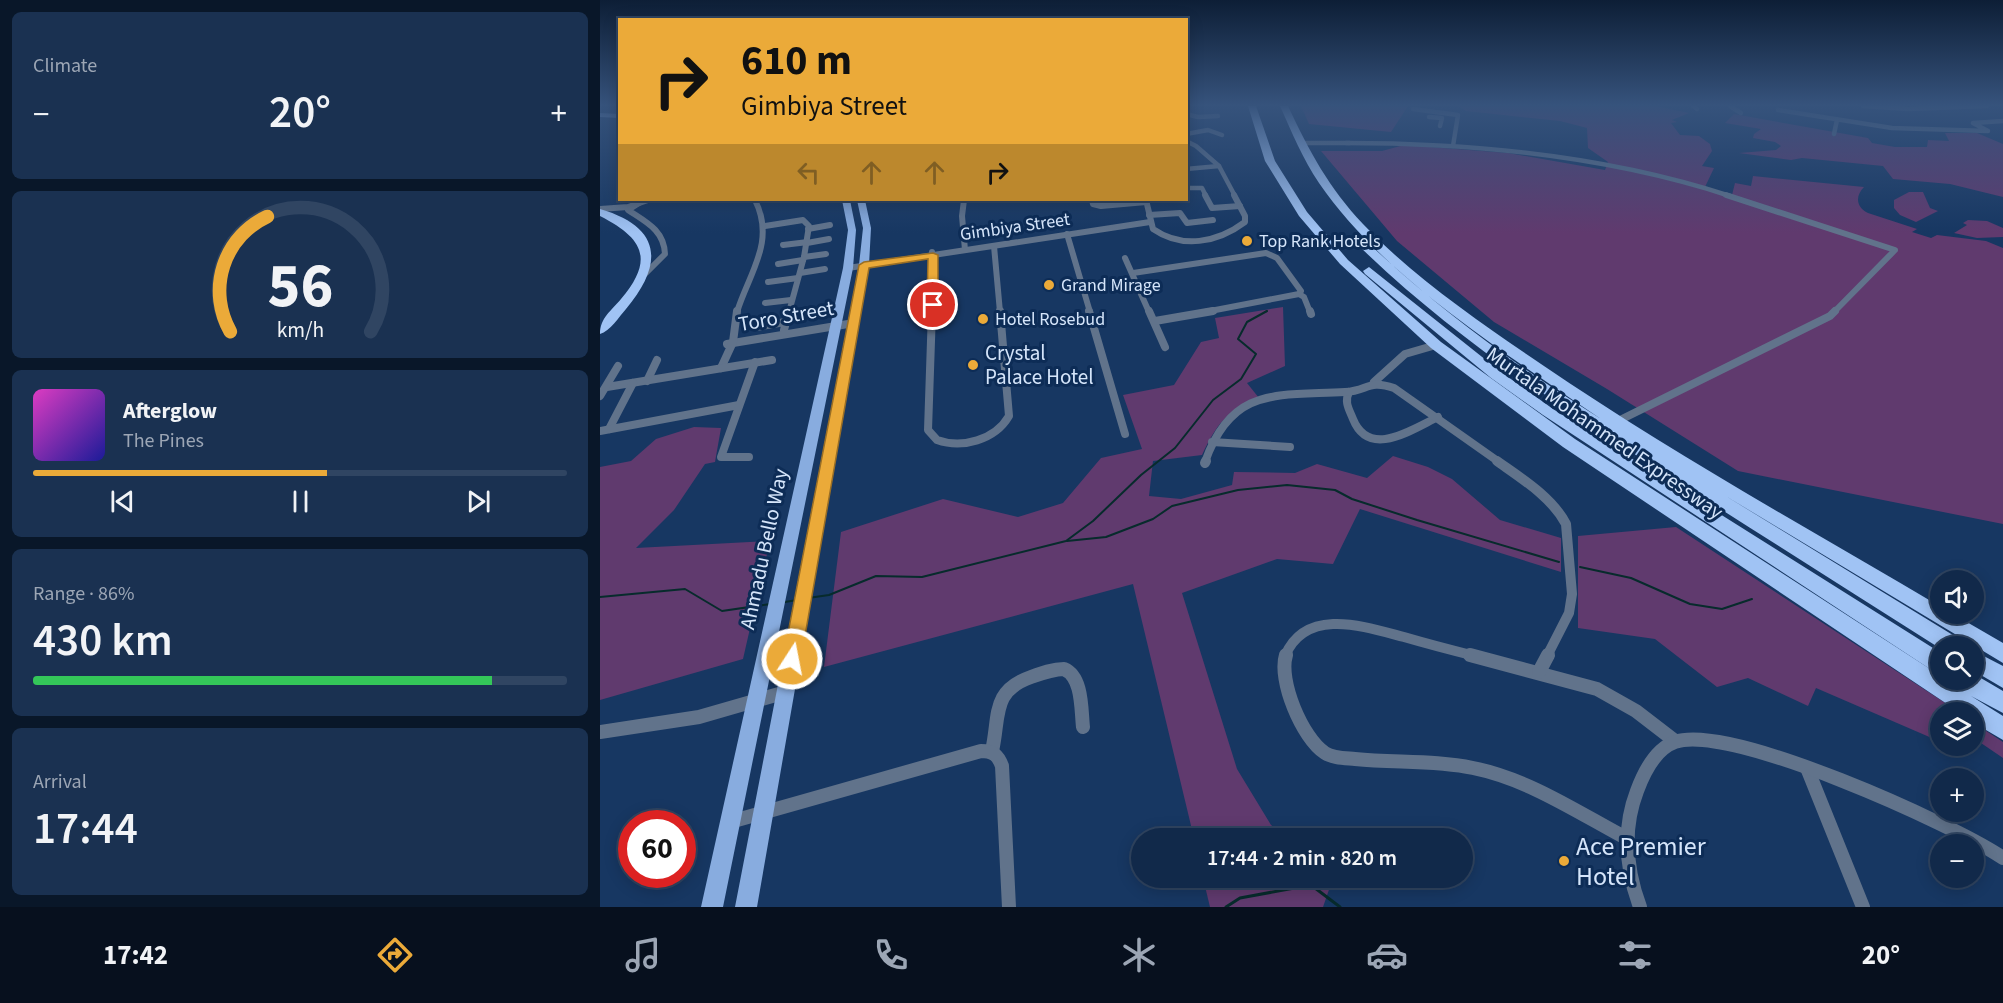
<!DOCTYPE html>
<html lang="en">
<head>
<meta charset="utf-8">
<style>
	:root { --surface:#11294a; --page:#1a3151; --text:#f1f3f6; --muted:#9ca6b5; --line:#304562; --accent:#ebaa39 }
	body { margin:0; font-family:"Source Sans 3",sans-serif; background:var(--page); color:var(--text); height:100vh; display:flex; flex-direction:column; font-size:22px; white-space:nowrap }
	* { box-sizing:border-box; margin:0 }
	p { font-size:20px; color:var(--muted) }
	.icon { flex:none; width:33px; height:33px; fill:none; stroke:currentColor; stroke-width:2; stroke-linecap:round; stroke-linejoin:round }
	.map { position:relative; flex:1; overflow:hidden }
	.drawer { display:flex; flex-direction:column; gap:12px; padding:12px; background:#091729; width:600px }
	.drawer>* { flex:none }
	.banner { position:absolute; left:18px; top:18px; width:570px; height:183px; border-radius:0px; box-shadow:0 3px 15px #0003,0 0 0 2px var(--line); background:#ebaa39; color:#111; overflow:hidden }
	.fabs { position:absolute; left:1330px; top:570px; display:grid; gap:12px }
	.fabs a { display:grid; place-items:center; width:54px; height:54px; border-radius:50%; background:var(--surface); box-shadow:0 3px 15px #0003,0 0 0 2px var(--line); font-size:30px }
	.speed { position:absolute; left:18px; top:810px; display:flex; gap:12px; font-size:30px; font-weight:700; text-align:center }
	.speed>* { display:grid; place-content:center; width:78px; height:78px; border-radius:50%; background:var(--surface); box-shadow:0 3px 15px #0003,0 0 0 2px var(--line); line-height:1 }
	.speed .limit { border:9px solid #d22; background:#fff; color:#111 }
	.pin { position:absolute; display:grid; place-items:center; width:51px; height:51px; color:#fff; margin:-26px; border:3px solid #fff; border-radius:50%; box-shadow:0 2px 6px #0007 }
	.me { position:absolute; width:66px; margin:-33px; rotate:11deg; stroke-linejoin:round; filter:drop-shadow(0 0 4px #0008) }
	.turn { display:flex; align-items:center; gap:21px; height:126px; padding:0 24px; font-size:27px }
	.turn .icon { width:78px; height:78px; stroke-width:2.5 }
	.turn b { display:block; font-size:42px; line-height:51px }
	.lanes { display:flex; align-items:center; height:57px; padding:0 24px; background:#0003; justify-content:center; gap:30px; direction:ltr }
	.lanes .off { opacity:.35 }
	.big { font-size:45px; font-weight:600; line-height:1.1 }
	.drawer .tile { flex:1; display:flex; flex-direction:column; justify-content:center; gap:9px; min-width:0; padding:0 21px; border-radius:9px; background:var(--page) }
	.drawer .dial { align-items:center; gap:0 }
	.dial svg { height:156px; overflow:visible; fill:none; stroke:var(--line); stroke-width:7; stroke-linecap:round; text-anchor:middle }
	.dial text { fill:var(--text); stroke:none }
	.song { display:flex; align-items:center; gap:18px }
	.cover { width:72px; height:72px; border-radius:9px; background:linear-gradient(135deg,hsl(310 70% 55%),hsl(240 70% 35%)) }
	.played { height:6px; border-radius:3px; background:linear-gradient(90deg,var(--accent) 55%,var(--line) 55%) }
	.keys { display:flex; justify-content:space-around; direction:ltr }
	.heat { display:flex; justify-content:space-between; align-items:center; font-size:33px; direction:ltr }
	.charge { height:9px; border-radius:4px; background:linear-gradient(90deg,#34c759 86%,var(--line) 0) }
	.trip { position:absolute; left:531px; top:828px; width:342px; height:60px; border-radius:30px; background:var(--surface); box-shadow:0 3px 15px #0003,0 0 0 2px var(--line); font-weight:600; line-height:60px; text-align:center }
	.dock { display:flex; height:96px; justify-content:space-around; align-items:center; background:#07101e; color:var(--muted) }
	.dock .icon { width:42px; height:42px }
	.dock .on { color:var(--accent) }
	.dock b { font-size:27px; color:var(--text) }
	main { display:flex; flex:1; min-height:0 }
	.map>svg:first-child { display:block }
</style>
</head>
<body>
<main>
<section class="drawer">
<div class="tile"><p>Climate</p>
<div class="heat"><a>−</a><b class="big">20°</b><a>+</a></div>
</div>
<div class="tile dial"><svg viewBox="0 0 100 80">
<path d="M14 69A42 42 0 1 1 86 69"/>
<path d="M14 69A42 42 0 0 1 33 10" stroke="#ebaa39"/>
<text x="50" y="56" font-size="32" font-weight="700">56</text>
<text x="50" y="72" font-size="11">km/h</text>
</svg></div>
<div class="tile">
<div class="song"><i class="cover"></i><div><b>Afterglow</b><p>The Pines</p></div></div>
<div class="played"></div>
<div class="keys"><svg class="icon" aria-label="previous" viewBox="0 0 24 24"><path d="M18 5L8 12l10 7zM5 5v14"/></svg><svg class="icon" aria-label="pause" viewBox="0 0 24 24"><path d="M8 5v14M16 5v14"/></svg><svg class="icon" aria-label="next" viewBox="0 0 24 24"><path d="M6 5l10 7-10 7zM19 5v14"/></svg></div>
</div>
<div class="tile"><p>Range · 86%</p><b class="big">430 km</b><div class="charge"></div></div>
<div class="tile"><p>Arrival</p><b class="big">17:44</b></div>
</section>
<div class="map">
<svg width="1403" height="907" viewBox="0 0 1403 907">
	<rect width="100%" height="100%" fill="#173762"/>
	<g fill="#603a6e">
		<path d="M701 106H808L791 132 709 124Z"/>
		<path d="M858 106H1056L1089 113 1072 120 1077 122 1071 123 1080 135 1099 136 1110 144 1112 151 1102 166 1114 168 1105 187 1132 195 1135 183 1151 186 1153 176 1264 187C1255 196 1256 207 1268 213L1317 229 1312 232 1331 238 1337 235 1386 241 1403 248V524L1138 471 1007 389 894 322 797 241 721 151H782L804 145 908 153 1005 170 1008 162 988 148 987 128 960 121 866 111Z"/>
		<path d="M1134 114 1268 138 1272 143 1295 147H1327L1328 140 1349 141 1345 133H1377L1403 144V197L1350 184 1293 179 1283 166 1202 158 1191 160 1139 153 1176 150 1181 146 1175 142 1153 138 1154 134 1161 129 1125 123Z"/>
		<path d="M1309 192H1323L1330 208 1338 211 1316 222 1300 215 1294 208V200Z"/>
		<path d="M1368 220 1387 221 1403 228V237L1377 238 1354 233 1367 225 1363 223Z"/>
		<path d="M683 307 685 366 647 383 659 398C624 414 618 422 602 455L553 461 549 496 581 499 632 485 634 472 695 473 717 464 767 478 793 456 828 467 852 479 900 520 961 538V572L760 509 733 564 677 559 582 593 637 769 671 825 688 838H594L533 584 224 667 241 532 343 499 418 517 463 503 501 458 542 449 523 395 574 385 601 342 619 338 615 318Z"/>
		<path d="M94 427 121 428 115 462 105 464 74 510 36 548 170 541 143 659 0 700V467L31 461 56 439Z"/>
		<path d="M1076 527 1359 712H1341V742L1216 688 1208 706 1148 678 1117 687 1055 639 978 628V536Z"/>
		<path d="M1374 723 1403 742V758L1381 743 1365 753 1349 746H1374Z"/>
		<path d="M603 878H733L723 907H610Z"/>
	</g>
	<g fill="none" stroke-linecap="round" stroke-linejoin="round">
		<path stroke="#072b2c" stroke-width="1.5" d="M665 312 667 311"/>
		<g stroke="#072b2c" stroke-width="2">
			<path d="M467 541 506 537 553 519 572 506 638 490 687 485 735 490 752 499 817 520 959 562"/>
			<path d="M980 567 1031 578 1090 604 1122 609 1152 599"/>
			<path d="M0 597 85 589 122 611 170 604"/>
			<path d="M208 598 229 595 276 576 322 577 466 541 493 521 541 475 575 448 613 400 641 379 656 354 638 339 647 322 667 311"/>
			<path d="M185 602 197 600"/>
		</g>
		<path stroke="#072b2c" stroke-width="3" d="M626 907 640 898 711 885 740 907"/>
		<g stroke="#61738b" stroke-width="4.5">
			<path d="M1093 106 1097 109"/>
			<path d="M1130 106 1141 113"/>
			<path d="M1263 106 1308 109 1387 106"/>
			<path d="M813 109 858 115 853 146"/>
			<path d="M1178 110 1292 128 1388 131 1373 123 1403 121"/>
			<path d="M586 114 598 117 618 116"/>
			<path d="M829 117 842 118 840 126"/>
			<path d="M586 134 608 130 622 135"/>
			<path d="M1234 134 1237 120"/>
			<path d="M586 141 596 146 619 166"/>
			<path d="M700 143H750"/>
			<path d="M746 143C874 143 1008 156 1130 196"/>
			<path d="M586 169 619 166 635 196"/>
			<path d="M586 188H602L606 196"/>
		</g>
		<g stroke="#61738b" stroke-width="6">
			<path d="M605 195 612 208 640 206"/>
			<path d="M1126 195 1295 250 1234 312"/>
			<path d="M364 200 362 216 365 250"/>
			<path d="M492 200 493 204 501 206 546 202"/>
			<path d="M546 200 553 229C582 249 617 243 645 222V216L634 195"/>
			<path d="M39 203 28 210C46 222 64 230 65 254L44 275"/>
			<path d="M0 209 28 207 48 200"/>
			<path d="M549 215 580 213 587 223 613 220"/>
			<path d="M165 226 203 220 209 226 204 257 189 312"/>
			<path d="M208 229 230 225"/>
			<path d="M467 234 490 312"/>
			<path d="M207 243 229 239"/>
			<path d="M183 245 208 242"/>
			<path d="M394 246 400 312"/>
			<path d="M332 252V312"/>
			<path d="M204 257 226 254"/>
			<path d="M525 258 549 312"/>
			<path d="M178 264 203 260"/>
			<path d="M248 268 550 222"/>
			<path d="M200 273 225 269"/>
			<path d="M533 273 666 253 677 258 701 291 699 294 605 312"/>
			<path d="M168 282 198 278"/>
			<path d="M699 294 704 297 710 312"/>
			<path d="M165 303 191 300"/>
			<path d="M137 312C149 273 176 242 155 200"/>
		</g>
		<g stroke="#61738b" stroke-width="8">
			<path d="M332 311 328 430 337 440C362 449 395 440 409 416L400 311"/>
			<path d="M489 311 525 434"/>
			<path d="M549 311 565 347"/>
			<path d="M710 311 711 314"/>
			<path d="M555 321 613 311"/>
			<path d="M156 327 185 322"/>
			<path d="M184 330 189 311"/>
			<path d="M127 344 254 323"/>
			<path d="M121 368 133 342 137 311"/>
			<path d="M47 381 57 360"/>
			<path d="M774 382 805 354 836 345"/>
			<path d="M7 387 172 360"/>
			<path d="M749 392C744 402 749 409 753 419 769 459 811 430 838 417"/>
			<path d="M0 396 18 366"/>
			<path d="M1016 422 1230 316 1235 311"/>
			<path d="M9 429 33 383"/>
			<path d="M0 431 139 405"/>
			<path d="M612 442 690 447"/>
			<path d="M149 457H121L155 362"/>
			<path d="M605 462C632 386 677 396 745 392 768 391 768 379 794 388L899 462"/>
		</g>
		<g stroke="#61738b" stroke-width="10">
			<path d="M897 461C921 478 952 497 966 524L972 594 969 613 947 656"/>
			<path d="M605 463 606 461"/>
			<path d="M685 656C706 606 766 627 804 637 828 644 851 650 875 656"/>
		</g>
		<g stroke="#61738b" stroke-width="14">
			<path d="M686 655C678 680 702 738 725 753 733 758 745 758 755 759 795 763 835 760 873 768 928 779 977 812 1026 838"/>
			<path d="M870 655 997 689 1036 711 1075 741"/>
			<path d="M939 672 948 655"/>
			<path d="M0 732 99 717 186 692"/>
			<path d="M392 751C400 716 391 691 431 677 442 673 453 669 464 669 483 677 481 710 483 727"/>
			<path d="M1207 768 1263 907"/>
			<path d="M130 822 381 751C393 751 398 755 402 766L409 907"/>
			<path d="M1040 907C1026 869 1022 830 1037 791 1044 772 1055 749 1075 742 1130 723 1353 824 1403 858"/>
		</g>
		<g fill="#88acdf" fill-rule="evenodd">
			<path d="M0 113 20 114V118L0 117Z"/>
			<path d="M242 200H250L256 230 253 268 123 907H101L243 268 248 230Z"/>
			<path d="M257 200H265L271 228 269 265 157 907H135L259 265 263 228Z"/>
		</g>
		<g fill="#a0c3f4" fill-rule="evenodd">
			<path d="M648 106H656L675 161 707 212 748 260 841 342 975 439 1341 676V680H1346L1357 686 1354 680H1374V674L1403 691V713L1371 696 1403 716V740L1374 723V712H1359L963 447 831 348 740 264 699 216 665 161Z"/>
			<path d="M680 106H688C709 151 729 188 763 224 812 276 882 324 941 364 1070 452 1207 528 1341 607V614H1353L1403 643V663L1124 495 1361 640 1364 646H1341V649C1254 594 1168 539 1081 484 967 411 854 339 757 244V240H765C837 308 916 366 1001 419 907 354 784 278 719 183 703 159 692 133 680 106Z"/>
			<path d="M0 209C62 227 64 264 26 309 19 317 10 331 0 334 0 318 11 311 21 299 55 259 43 238 0 216Z"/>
			<path d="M769 267 901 372 953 409 1341 653V673L1333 671 943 415 891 378 765 274 763 271Z"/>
			<path d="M1374 651 1403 666V688L1374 671Z"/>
		</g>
	</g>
	<linearGradient id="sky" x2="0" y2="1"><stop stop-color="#0d1e36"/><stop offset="0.45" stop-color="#36537c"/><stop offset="1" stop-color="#36537c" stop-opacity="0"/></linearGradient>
	<rect width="1403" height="233" fill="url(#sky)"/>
	<path fill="#ebaa39" stroke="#996e25" stroke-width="1.5" d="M333 253 338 255V305L333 308 327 305 328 259 269 268 201 659 199 664 192 667 186 664 183 659 259 265 264 262Z"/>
	<g fill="#ebaa39" stroke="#0d2c56" stroke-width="2">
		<circle cx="647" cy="241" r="6"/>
		<circle cx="449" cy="285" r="6"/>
		<circle cx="383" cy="319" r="6"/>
		<circle cx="373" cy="365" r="6"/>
		<circle cx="964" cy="861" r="6"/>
	</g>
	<g text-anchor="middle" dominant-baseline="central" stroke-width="6" stroke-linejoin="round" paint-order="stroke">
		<g font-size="18" fill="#d5e5fa" stroke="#0d2c56">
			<text transform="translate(415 227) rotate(-8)">Gimbiya Street</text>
		</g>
		<g font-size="18" fill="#d5e5fa" stroke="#0d2c56" text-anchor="start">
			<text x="659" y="241">Top Rank Hotels</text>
			<text x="461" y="285">Grand Mirage</text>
			<text x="395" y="319">Hotel Rosebud</text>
		</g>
		<g font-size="21" fill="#d5e5fa" stroke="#0d2c56">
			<text transform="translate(186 316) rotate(-10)">Toro Street</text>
			<text transform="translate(1005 433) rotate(35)">Murtala Mohammed Expressway</text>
			<text transform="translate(164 549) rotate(-78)">Ahmadu Bello Way</text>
		</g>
		<g font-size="21" fill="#d5e5fa" stroke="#0d2c56" text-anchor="start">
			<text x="385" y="353">Crystal<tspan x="385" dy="24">Palace Hotel</tspan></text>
		</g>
		<g font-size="26" fill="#d5e5fa" stroke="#0d2c56" text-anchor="start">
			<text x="976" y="846">Ace Premier<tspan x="976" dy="30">Hotel</tspan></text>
		</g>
	</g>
</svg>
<div class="fabs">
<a><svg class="icon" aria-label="sound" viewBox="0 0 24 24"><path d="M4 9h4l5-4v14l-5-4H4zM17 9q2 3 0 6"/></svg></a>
<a><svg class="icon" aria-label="search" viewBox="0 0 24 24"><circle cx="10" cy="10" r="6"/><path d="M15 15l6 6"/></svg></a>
<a><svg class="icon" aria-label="layers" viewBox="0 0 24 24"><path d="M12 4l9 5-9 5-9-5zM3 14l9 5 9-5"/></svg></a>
<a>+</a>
<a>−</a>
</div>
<div class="speed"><div class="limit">60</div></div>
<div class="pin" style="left:333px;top:305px;background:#d93025"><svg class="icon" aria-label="arrive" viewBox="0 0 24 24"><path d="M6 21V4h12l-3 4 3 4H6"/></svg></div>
<svg class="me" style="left:192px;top:659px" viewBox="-20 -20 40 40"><circle r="17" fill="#ebaa39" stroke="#fff" stroke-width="3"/><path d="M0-11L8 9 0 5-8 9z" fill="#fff"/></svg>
<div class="trip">17:44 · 2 min · 820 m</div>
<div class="banner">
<div class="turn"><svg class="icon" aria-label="right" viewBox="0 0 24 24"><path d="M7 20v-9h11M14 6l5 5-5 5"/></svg><div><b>610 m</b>Gimbiya Street</div></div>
<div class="lanes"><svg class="icon off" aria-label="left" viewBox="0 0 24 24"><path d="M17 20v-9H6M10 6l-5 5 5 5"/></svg><svg class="icon off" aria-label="ahead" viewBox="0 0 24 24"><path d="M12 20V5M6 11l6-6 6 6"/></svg><svg class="icon off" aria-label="ahead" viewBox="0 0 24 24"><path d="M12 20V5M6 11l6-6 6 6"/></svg><svg class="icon" aria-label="right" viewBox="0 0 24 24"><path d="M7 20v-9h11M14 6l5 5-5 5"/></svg></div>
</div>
</div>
</main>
<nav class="dock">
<b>17:42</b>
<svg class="icon on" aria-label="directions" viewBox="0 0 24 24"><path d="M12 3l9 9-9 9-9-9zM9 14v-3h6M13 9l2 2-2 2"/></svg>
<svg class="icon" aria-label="music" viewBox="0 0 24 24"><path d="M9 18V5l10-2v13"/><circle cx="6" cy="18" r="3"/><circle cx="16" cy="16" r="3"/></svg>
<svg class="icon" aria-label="phone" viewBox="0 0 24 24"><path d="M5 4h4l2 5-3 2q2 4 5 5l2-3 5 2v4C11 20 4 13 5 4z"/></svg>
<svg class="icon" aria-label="climate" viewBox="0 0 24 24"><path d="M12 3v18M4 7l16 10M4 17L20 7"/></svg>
<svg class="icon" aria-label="car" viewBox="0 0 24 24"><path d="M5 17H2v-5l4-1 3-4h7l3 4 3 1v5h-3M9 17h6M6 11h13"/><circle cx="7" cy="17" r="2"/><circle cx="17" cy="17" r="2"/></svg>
<svg class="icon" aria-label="filters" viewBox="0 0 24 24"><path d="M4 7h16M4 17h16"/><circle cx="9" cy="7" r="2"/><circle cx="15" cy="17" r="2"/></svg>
<b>20°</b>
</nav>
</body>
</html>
